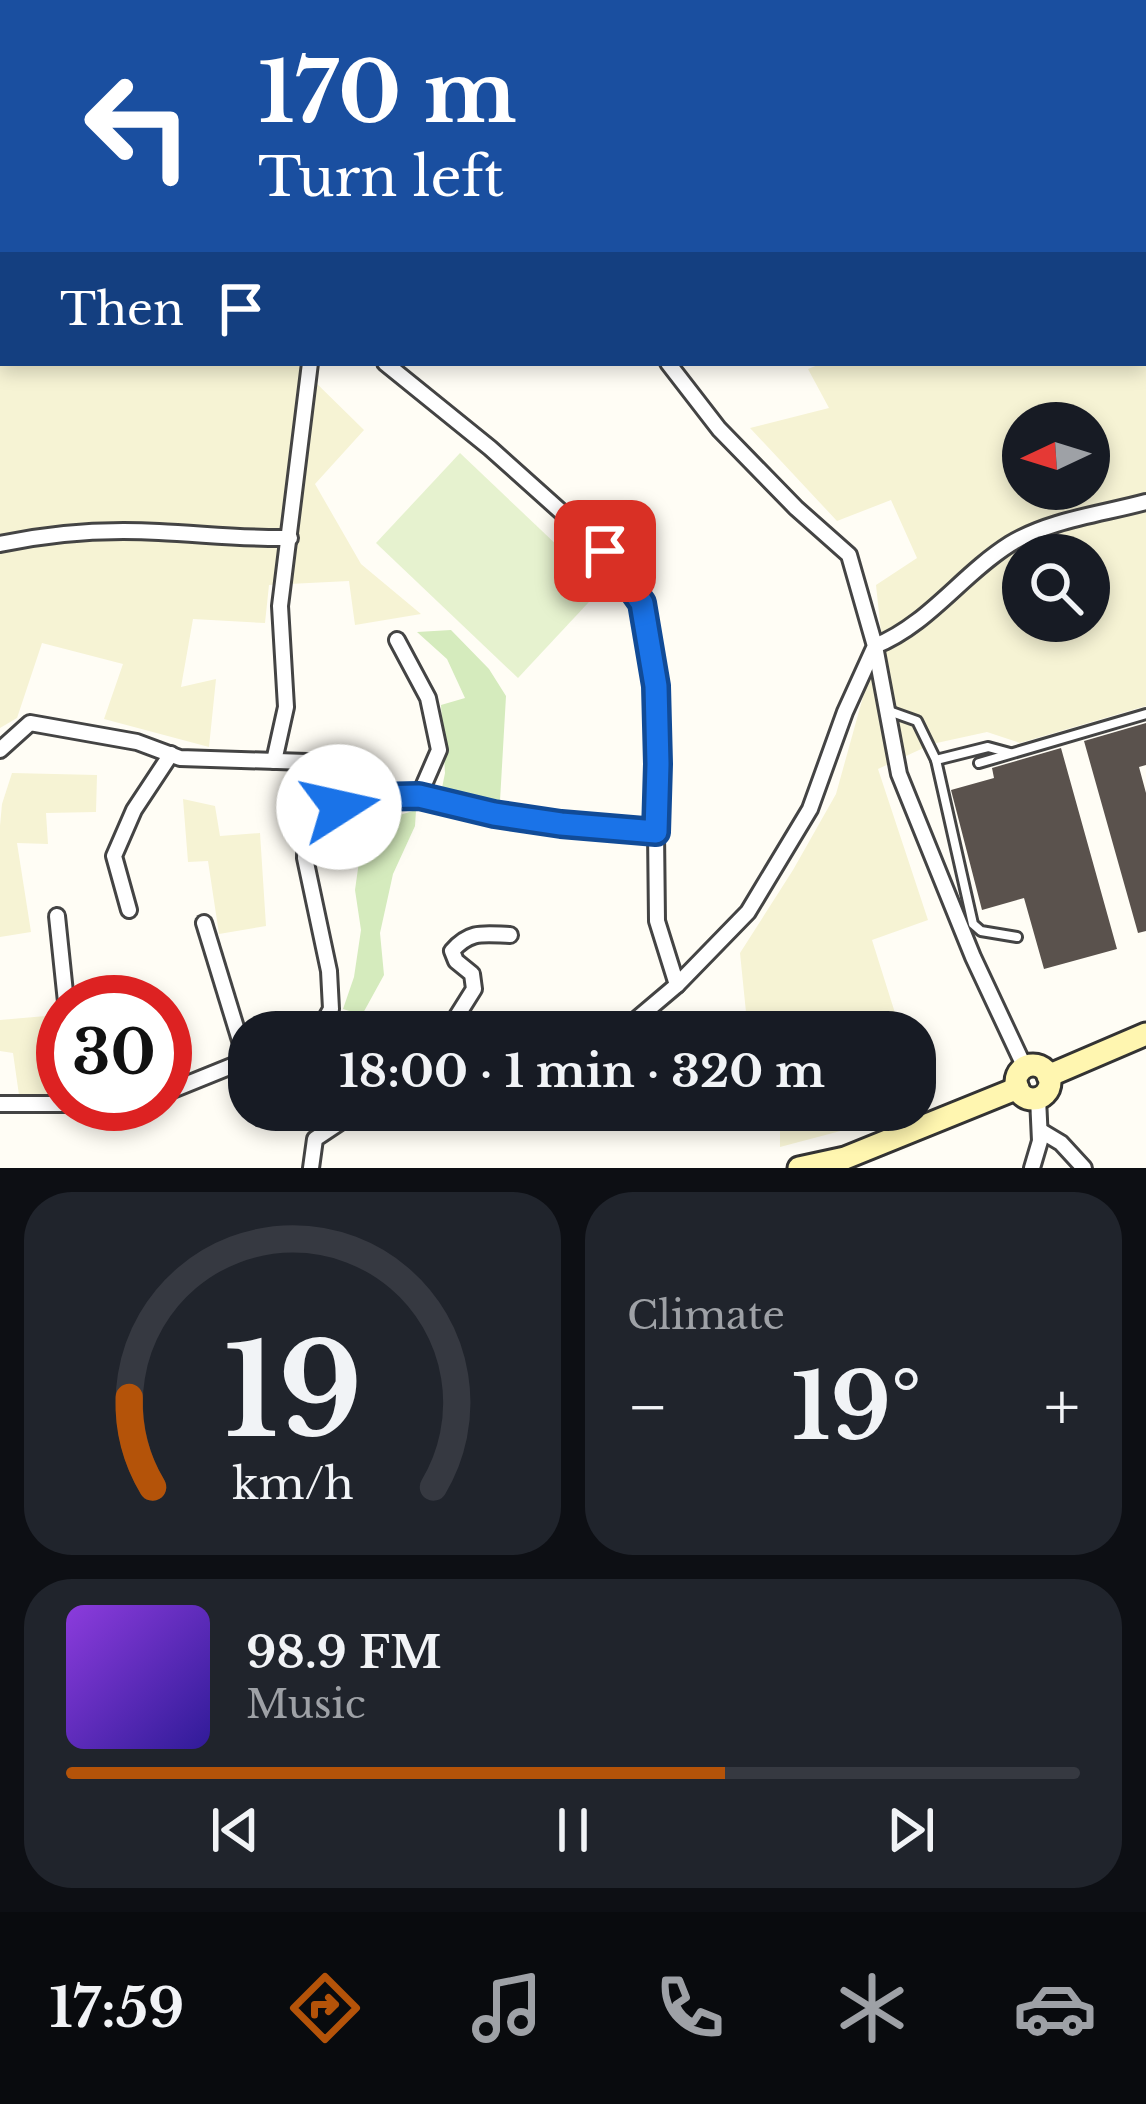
<!DOCTYPE html>
<html lang="en">
<head>
<meta charset="utf-8">
<style>
	:root { --surface:#171b24; --page:#20242c; --text:#f1f3f6; --muted:#9ea1a6; --line:#363941; --accent:#b45309 }
	body { margin:0; font-family:"Libre Baskerville",serif; background:var(--page); color:var(--text); height:100vh; display:flex; flex-direction:column; font-size:45px; white-space:nowrap }
	* { box-sizing:border-box; margin:0 }
	p { font-size:39px; color:var(--muted) }
	.icon { flex:none; width:66px; height:66px; fill:none; stroke:currentColor; stroke-width:2; stroke-linecap:round; stroke-linejoin:round }
	.map { position:relative; height:1168px; overflow:hidden }
	.drawer { display:flex; flex-direction:column; gap:24px; padding:24px; background:#0d0f14; flex:1 }
	.drawer>* { flex:none }
	.hud { position:absolute; left:0px; top:0px; width:1146px; height:366px; box-shadow:0 6px 18px #0003; background:#1a4fa0; color:#fff; overflow:hidden }
	.needle { width:78px; rotate:266deg }
	.controls { position:absolute; left:1002px; top:402px; display:grid; gap:24px }
	.controls a { display:grid; place-items:center; width:108px; height:108px; border-radius:50%; background:var(--surface); box-shadow:0 6px 18px #0003; font-size:60px }
	.speed { position:absolute; left:36px; top:975px; display:flex; gap:24px; font-size:60px; font-weight:700; text-align:center }
	.speed>* { display:grid; place-content:center; width:156px; height:156px; border-radius:50%; background:var(--surface); box-shadow:0 6px 18px #0003; line-height:1 }
	.speed .limit { border:18px solid #d22; background:#fff; color:#111 }
	.pin { position:absolute; display:grid; place-items:center; width:102px; height:102px; color:#fff; margin:-51px; border-radius:24px; box-shadow:0 6px 18px #0006 }
	.me { position:absolute; width:132px; margin:-66px; rotate:80deg; stroke-linejoin:round; filter:drop-shadow(0 0 9px #0008) }
	.turn { display:flex; align-items:center; gap:42px; height:252px; padding:0 60px; font-size:54px }
	.turn .icon { width:156px; height:156px; stroke-width:2.5 }
	.turn b { display:block; font-size:84px; line-height:102px }
	.then { display:flex; align-items:center; height:114px; padding:0 60px; background:#0003; gap:24px; font-size:45px }
	.big { font-size:90px; font-weight:800; line-height:1.1 }
	.drawer .tile { flex:1; display:flex; flex-direction:column; justify-content:center; gap:18px; min-width:0; padding:0 42px; border-radius:48px; background:var(--page) }
	.drawer .dial { align-items:center; gap:0 }
	.dial svg { height:312px; overflow:visible; fill:none; stroke:var(--line); stroke-width:7; stroke-linecap:round; text-anchor:middle }
	.dial text { fill:var(--text); stroke:none }
	.song { display:flex; align-items:center; gap:36px }
	.cover { width:144px; height:144px; border-radius:18px; background:linear-gradient(135deg,hsl(270 70% 55%),hsl(250 70% 35%)) }
	.played { height:12px; border-radius:6px; background:linear-gradient(90deg,var(--accent) 65%,var(--line) 65%) }
	.keys { display:flex; justify-content:space-around; direction:ltr }
	.heat { display:flex; justify-content:space-between; align-items:center; font-size:66px; direction:ltr }
	.drawer .tiles { flex:1; display:grid; gap:24px; grid-template-columns:1fr 1fr }
	.tile:last-child { grid-column:span 2 }
	.trip { position:absolute; left:228px; top:1011px; width:708px; height:120px; border-radius:48px; background:var(--surface); box-shadow:0 6px 18px #0003; font-weight:800; line-height:120px; text-align:center }
	.tabs { display:flex; height:192px; justify-content:space-around; align-items:center; background:#090b0e; color:var(--muted) }
	.tabs .icon { width:84px; height:84px }
	.tabs .on { color:var(--accent) }
	.tabs b { font-size:54px; color:var(--text) }
	.map>svg:first-child { display:block }
</style>
</head>
<body>
<div class="map">
<svg width="1146" height="1168" viewBox="0 0 1146 1168">
	<rect width="100%" height="100%" fill="#fffdf5"/>
	<g fill="#f6f3d4" fill-rule="evenodd">
		<path d="M0 0H1146V706L1020 743 987 732 932 744 878 769 928 920 872 940 901 1032H748L740 953 793 870 836 794 881 632 876 585 917 558 891 500 837 521 750 428 829 408 808 369 823 363H1143V3H3V363H315L306 373 364 430 315 484 361 564 421 614 355 625 349 581 269 585 265 623 193 619 181 687 216 679 209 747 104 719 123 664 42 643 17 718 0 728ZM1023 423H1089V489H1023ZM1023 555H1089V621H1023Z"/>
		<path d="M12 773 97 775 96 812 46 813 48 844 17 843 31 932 0 937V826L2 804Z"/>
		<path d="M183 799 215 806 220 836 260 833 266 926 219 934 208 861 188 862Z"/>
		<path d="M57 1015 63 1095H19L13 1053 0 1051V1020Z"/>
		<path d="M780 1110H848V1129L780 1147Z"/>
	</g>
	<g fill="#d5ebbd">
		<path d="M451 630 489 669 506 696 500 801 441 793 445 773 441 705 465 698 447 659 417 632Z"/>
		<path d="M416 810 415 826 393 874 380 933 384 975 362 1015 343 1009 354 977 361 930 355 890 364 826Z"/>
	</g>
	<path fill="#e6f2cf" d="M460 453 602 588 518 678 376 543Z"/>
	<g fill="#5a524d">
		<path d="M1146 723V765L1139 767 1146 793V931L1138 933 1084 741Z"/>
		<path d="M1061 748 1117 949 1044 969 1024 898 982 910 951 790 994 778 992 768Z"/>
	</g>
	<g fill="none" stroke-linecap="round" stroke-linejoin="round">
		<g stroke="#444" stroke-width="14">
			<g id="lane">
				<path d="M889 711 917 721 936 760 973 924 981 931 1017 937"/>
				<path d="M936 760 988 747 1010 753"/>
				<path d="M979 763 1146 714"/>
			</g>
		</g>
		<g stroke="#444" stroke-width="20">
			<g id="street">
				<path d="M0 286H3"/>
				<path d="M385 363 490 448 605 551 642 603 656 685 659 764 656 832 657 921 677 985"/>
				<path d="M0 544C51 533 106 529 159 532 203 534 246 539 290 538"/>
				<path d="M397 640 428 698 439 750 419 796"/>
				<path d="M0 750 30 723 137 742 180 758 307 762 305 858 329 971 331 1009 318 1032"/>
				<path d="M274 761 286 707 280 606 310 363"/>
				<path d="M306 816 372 797 419 796 493 813 561 823 656 832"/>
				<path d="M129 910 114 856 134 810 171 754"/>
				<path d="M57 916 66 1002"/>
				<path d="M204 923 246 1060"/>
				<path d="M447 1032 474 989 472 974 456 961 452 951C470 930 484 934 510 935"/>
				<path d="M617 1032 625 1029 677 985 748 912 810 809 845 712 875 646 849 555 796 508 719 429 668 363"/>
				<path d="M1025 1068 973 957 899 774 875 646C929 624 961 575 1010 544 1049 520 1102 514 1146 502"/>
				<path d="M165 1093 249 1059"/>
				<path d="M0 1104H78L103 1114 139 1104"/>
				<path d="M1041 1131 1061 1143 1084 1168"/>
				<path d="M311 1168 315 1139 345 1119 368 1110"/>
				<path d="M1032 1168 1040 1141 1038 1098"/>
			</g>
		</g>
		<g stroke="#333" stroke-width="27">
			<g id="secondary">
				<circle cx="1033" cy="1082" r="17"/>
				<path d="M1048 1076 1146 1034"/>
				<path d="M799 1168 845 1158 1018 1088"/>
			</g>
		</g>
		<use href="#lane" stroke="#fff" stroke-width="8"/>
		<use href="#street" stroke="#fff" stroke-width="14"/>
		<use href="#secondary" stroke="#fff6b0" stroke-width="21"/>
	</g>
	<g fill="none" stroke-linecap="round" stroke-linejoin="round">
		<g stroke="#114b97" stroke-width="30">
			<path id="route" d="M339 807 372 797 419 796 494 814 561 824 656 832 658 764 656 686 642 603 605 551"/>
		</g>
		<use href="#route" stroke="#1a73e8" stroke-width="21"/>
	</g>
</svg>
<div class="controls">
<a><svg class="needle" viewBox="-14 -14 28 28"><path d="M0-13l5 13h-10z" fill="#e53935"/><path d="M0 13l5-13h-10z" fill="#9ea1a6"/></svg></a>
<a><svg class="icon" aria-label="search" viewBox="0 0 24 24"><circle cx="10" cy="10" r="6"/><path d="M15 15l6 6"/></svg></a>
</div>
<div class="speed"><div class="limit">30</div></div>
<div class="pin" style="left:605px;top:551px;background:#d93025"><svg class="icon" aria-label="arrive" viewBox="0 0 24 24"><path d="M6 21V4h12l-3 4 3 4H6"/></svg></div>
<svg class="me" style="left:339px;top:807px" viewBox="-20 -20 40 40"><circle r="19" fill="#fff"/><path d="M0-13L10 11 0 6-10 11z" fill="#1a73e8"/></svg>
<div class="trip">18:00 · 1 min · 320 m</div>
<div class="hud">
<div class="turn"><svg class="icon" aria-label="left" viewBox="0 0 24 24"><path d="M17 20v-9H6M10 6l-5 5 5 5"/></svg><div><b>170 m</b>Turn left</div></div>
<div class="then">Then<svg class="icon" aria-label="arrive" viewBox="0 0 24 24"><path d="M6 21V4h12l-3 4 3 4H6"/></svg></div>
</div>
</div>
<section class="drawer">
<div class="tiles">
<div class="tile dial"><svg viewBox="0 0 100 80">
<path d="M14 69A42 42 0 1 1 86 69"/>
<path d="M14 69A42 42 0 0 1 8 46" stroke="#b45309"/>
<text x="50" y="56" font-size="32" font-weight="700">19</text>
<text x="50" y="72" font-size="11">km/h</text>
</svg></div>
<div class="tile"><p>Climate</p>
<div class="heat"><a>−</a><b class="big">19°</b><a>+</a></div>
</div>
<div class="tile">
<div class="song"><i class="cover"></i><div><b>98.9 FM</b><p>Music</p></div></div>
<div class="played"></div>
<div class="keys"><svg class="icon" aria-label="previous" viewBox="0 0 24 24"><path d="M18 5L8 12l10 7zM5 5v14"/></svg><svg class="icon" aria-label="pause" viewBox="0 0 24 24"><path d="M8 5v14M16 5v14"/></svg><svg class="icon" aria-label="next" viewBox="0 0 24 24"><path d="M6 5l10 7-10 7zM19 5v14"/></svg></div>
</div>
</div>
</section>
<nav class="tabs">
<b>17:59</b>
<svg class="icon on" aria-label="directions" viewBox="0 0 24 24"><path d="M12 3l9 9-9 9-9-9zM9 14v-3h6M13 9l2 2-2 2"/></svg>
<svg class="icon" aria-label="music" viewBox="0 0 24 24"><path d="M9 18V5l10-2v13"/><circle cx="6" cy="18" r="3"/><circle cx="16" cy="16" r="3"/></svg>
<svg class="icon" aria-label="phone" viewBox="0 0 24 24"><path d="M5 4h4l2 5-3 2q2 4 5 5l2-3 5 2v4C11 20 4 13 5 4z"/></svg>
<svg class="icon" aria-label="climate" viewBox="0 0 24 24"><path d="M12 3v18M4 7l16 10M4 17L20 7"/></svg>
<svg class="icon" aria-label="car" viewBox="0 0 24 24"><path d="M5 17H2v-5l4-1 3-4h7l3 4 3 1v5h-3M9 17h6M6 11h13"/><circle cx="7" cy="17" r="2"/><circle cx="17" cy="17" r="2"/></svg>
</nav>
</body>
</html>
